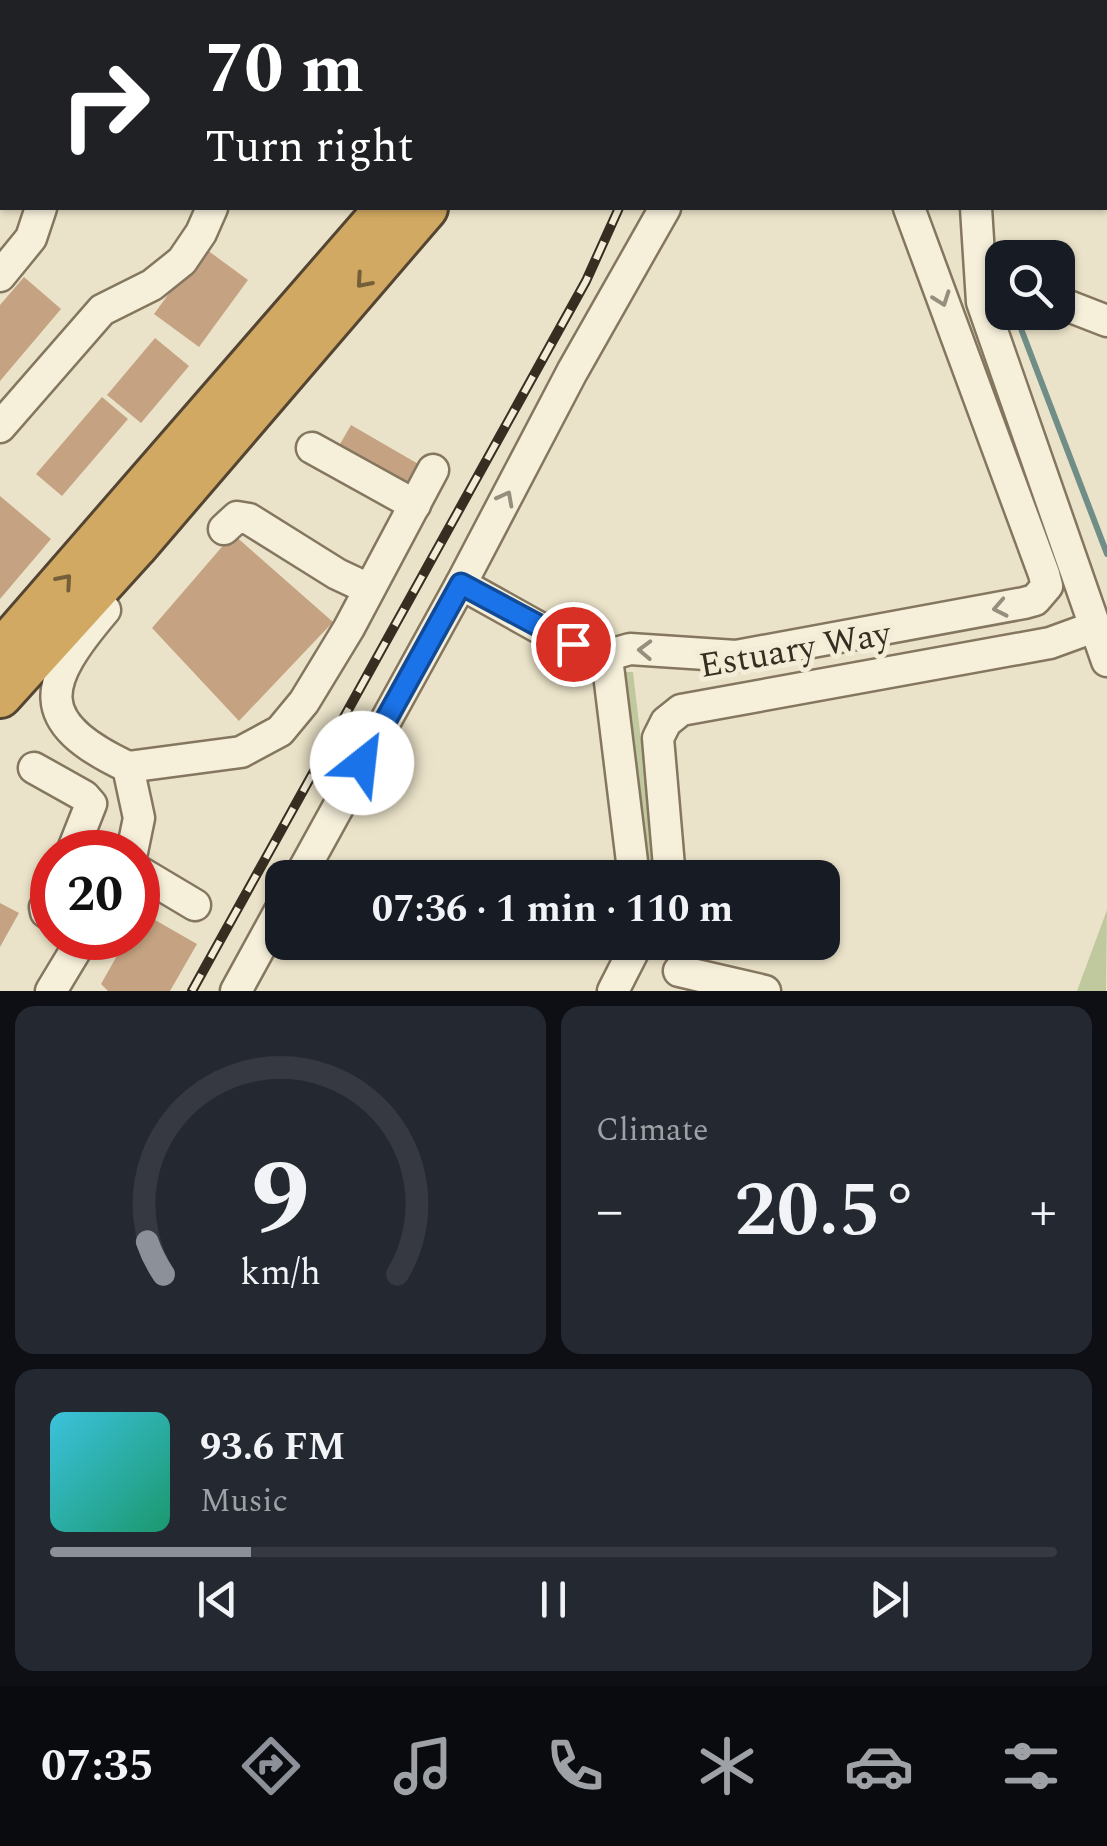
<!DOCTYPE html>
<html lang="en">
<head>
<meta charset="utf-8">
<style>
	:root { --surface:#171b24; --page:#242831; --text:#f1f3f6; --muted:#9ea1a6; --line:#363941; --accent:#8c9099 }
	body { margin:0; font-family:Spectral,serif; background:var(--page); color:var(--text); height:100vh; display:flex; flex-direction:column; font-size:38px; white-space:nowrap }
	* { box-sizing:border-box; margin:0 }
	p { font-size:32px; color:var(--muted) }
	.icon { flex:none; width:55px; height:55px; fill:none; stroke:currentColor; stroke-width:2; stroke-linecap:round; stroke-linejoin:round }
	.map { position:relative; height:991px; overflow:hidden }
	.panel { display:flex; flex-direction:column; gap:15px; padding:15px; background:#0d0f14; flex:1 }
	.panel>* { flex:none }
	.guide { position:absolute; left:0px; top:0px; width:1108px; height:210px; box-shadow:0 2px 8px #0004; background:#202124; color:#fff; overflow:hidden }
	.controls { position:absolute; left:985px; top:240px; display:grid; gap:20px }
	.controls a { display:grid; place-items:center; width:90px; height:90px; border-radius:20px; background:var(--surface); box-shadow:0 2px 8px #0004; font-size:50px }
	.speed { position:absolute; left:30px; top:830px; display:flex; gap:20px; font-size:50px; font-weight:700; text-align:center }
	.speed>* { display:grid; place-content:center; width:130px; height:130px; border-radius:50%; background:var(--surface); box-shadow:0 2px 8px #0004; line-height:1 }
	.speed .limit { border:15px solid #d22; background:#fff; color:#111 }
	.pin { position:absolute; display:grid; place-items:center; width:85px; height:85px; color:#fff; margin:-42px; border:5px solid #fff; border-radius:50%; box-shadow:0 2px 10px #0007 }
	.me { position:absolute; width:110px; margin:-55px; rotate:29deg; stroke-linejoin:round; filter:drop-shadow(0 0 8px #0008) }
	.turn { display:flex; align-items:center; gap:35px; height:210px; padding:0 40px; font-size:45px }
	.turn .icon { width:130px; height:130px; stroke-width:2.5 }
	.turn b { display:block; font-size:70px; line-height:85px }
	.big { font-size:75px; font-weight:700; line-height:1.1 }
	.panel .tile { flex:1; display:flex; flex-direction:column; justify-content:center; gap:15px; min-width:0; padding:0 35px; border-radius:20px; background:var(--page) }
	.panel .dial { align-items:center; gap:0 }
	.dial svg { height:260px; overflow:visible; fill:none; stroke:var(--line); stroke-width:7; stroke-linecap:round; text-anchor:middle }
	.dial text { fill:var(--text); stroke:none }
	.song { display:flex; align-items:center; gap:30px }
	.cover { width:120px; height:120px; border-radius:15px; background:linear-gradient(135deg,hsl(190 70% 55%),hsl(160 70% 35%)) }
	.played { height:10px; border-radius:5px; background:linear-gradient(90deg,var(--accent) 20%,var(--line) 20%) }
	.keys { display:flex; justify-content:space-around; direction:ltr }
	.heat { display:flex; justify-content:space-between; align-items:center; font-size:55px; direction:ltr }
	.panel .tiles { flex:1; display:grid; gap:15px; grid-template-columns:1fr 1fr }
	.tile:last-child { grid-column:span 2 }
	.trip { position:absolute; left:265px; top:860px; width:575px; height:100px; border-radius:20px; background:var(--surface); box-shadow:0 2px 8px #0004; font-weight:700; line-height:100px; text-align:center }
	.tabs { display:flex; height:160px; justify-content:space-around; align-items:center; background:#090b0e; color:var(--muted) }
	.tabs .icon { width:70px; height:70px }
	.tabs .active { color:var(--accent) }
	.tabs b { font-size:45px; color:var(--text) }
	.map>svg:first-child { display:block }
</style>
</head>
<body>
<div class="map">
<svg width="1107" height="991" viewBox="0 0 1107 991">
	<rect width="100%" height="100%" fill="#ebe3c9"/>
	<g fill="#c0c89d">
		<path d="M622 672H633L657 877H645Z"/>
		<path d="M1107 910 1106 991H1077Z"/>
	</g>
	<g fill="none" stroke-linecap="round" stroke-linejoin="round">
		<g stroke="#708d88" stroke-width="6">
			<path d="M901 0 902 2"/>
			<path d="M1015 313 1107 554"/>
		</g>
	</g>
	<g fill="#c5a382">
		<path d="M203 247 248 280 199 347 154 314Z"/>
		<path d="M24 277 61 309 0 381V305Z"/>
		<path d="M155 338 189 366 141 423 107 395Z"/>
		<path d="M102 397 128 419 62 496 36 474Z"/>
		<path d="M351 425 420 465 405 491 336 451Z"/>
		<path d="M0 496 51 539 0 599Z"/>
		<path d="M233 534 333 622 239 721 152 628Z"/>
		<path d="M0 903 19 913 0 947Z"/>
		<path d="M141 912 197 944 170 991H108L101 984 127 938H138V919Z"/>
	</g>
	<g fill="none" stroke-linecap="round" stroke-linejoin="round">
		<g stroke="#85765f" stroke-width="35">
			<g id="minor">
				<path d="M160 0 161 2"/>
				<path d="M832 0 833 2"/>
				<path d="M215 2 223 0"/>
				<path d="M362 2 364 0"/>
				<path d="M705 2V0"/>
				<path d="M1033 2 1034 0"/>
				<path d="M1105 101 1107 102"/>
				<path d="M0 128 2 131"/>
				<path d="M976 208 982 302 1107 661"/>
				<path d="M0 276 31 238 41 208"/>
				<path d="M1058 302 1107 321"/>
				<path d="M0 427 102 310 152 285 182 261 201 233 212 208"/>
				<path d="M312 448 415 505"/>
				<path d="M224 529 237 517 249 519 337 574 369 589"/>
				<path d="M461 584 572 372 665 208"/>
				<path d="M105 610C43 683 30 721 128 767L139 818 132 852"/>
				<path d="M598 658 630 649 736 656 1024 603 1035 600 1047 586 1044 574 909 208"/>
				<path d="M128 767 241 752 280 731 304 702 349 628 433 470"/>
				<path d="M34 768 84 796 91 804 72 852"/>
				<path d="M138 871 195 905"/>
				<path d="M299 878 461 584 608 666 634 878"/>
				<path d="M670 878 658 738 666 722 681 710 1050 643 1094 627"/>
				<path d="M52 893 45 907 46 912 52 916"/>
				<path d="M679 971 765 991"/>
				<path d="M51 991 83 938"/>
				<path d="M236 991 282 907"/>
				<path d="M613 991 638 942"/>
			</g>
		</g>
		<g stroke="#544533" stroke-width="48">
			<g id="highway">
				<path d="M573 2 576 0"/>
				<path d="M619 2 621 0"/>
				<path d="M0 653 387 208"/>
				<path d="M0 696 135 547 426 208"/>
			</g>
		</g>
		<g stroke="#85765f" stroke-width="4" stroke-dasharray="8 5" stroke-linecap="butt">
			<path d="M870 0 871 2"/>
			<path d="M952 0 955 2"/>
		</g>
		<use href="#minor" stroke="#f6f0db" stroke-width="30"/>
		<use href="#highway" stroke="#d1a962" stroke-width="42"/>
		<g stroke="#372e21" stroke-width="10">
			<g id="rail">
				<path d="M664 0V2"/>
				<path d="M192 991 586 281 619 208"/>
			</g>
		</g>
		<use href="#rail" stroke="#f3edd8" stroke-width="6" stroke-dasharray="19" stroke-linecap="butt"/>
	</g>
	<defs><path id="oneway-chevron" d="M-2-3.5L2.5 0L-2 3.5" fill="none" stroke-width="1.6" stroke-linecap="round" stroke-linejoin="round" transform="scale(2.5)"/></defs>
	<g stroke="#755f3b">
		<use href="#oneway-chevron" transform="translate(363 281) rotate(131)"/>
		<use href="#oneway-chevron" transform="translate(65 581) rotate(-49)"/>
	</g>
	<g stroke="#968f7e">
		<use href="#oneway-chevron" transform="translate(942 299) rotate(70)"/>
		<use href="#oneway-chevron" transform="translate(506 498) rotate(-62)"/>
		<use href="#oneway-chevron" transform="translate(1000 608) rotate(169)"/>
		<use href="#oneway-chevron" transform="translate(645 650) rotate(-178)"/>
	</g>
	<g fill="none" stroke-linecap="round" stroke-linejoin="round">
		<g stroke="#114b97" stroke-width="25">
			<path id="route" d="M362 763 461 584 573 644"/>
		</g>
		<use href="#route" stroke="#1a73e8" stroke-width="18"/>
	</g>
	<g text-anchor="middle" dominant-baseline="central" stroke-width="10" stroke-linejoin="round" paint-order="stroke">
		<g font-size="35" fill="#372e21" stroke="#f3edd8">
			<text transform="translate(795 650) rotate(-10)">Estuary Way</text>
		</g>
	</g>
</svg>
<div class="controls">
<a><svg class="icon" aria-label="search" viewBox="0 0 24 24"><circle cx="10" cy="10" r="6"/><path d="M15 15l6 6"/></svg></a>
</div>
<div class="speed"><div class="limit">20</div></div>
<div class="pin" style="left:573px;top:644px;background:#d93025"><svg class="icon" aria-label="arrive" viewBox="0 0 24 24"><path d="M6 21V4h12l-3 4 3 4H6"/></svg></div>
<svg class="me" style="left:362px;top:763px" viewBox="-20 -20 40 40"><circle r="19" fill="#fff"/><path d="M0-13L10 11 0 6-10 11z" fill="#1a73e8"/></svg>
<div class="trip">07:36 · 1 min · 110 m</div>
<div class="guide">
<div class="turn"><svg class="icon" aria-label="right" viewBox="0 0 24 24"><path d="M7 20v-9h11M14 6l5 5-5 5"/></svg><div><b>70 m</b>Turn right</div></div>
</div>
</div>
<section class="panel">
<div class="tiles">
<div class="tile dial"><svg viewBox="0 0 100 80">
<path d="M14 69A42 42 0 1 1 86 69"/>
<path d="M14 69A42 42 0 0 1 9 59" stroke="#8c9099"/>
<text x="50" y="56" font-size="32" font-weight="700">9</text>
<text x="50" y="72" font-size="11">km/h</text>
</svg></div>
<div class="tile"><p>Climate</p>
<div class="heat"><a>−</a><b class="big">20.5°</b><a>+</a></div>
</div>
<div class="tile">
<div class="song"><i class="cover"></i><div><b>93.6 FM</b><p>Music</p></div></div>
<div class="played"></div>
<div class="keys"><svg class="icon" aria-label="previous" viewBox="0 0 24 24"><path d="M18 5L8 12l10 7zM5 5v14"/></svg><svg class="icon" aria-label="pause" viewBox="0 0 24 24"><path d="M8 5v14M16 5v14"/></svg><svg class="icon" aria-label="next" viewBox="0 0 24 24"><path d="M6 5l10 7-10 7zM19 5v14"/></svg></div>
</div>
</div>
</section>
<nav class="tabs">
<b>07:35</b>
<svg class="icon active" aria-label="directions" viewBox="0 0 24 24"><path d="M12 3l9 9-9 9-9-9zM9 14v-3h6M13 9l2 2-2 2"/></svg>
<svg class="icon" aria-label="music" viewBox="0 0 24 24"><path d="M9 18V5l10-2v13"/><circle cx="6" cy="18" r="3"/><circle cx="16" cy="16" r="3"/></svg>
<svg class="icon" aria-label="phone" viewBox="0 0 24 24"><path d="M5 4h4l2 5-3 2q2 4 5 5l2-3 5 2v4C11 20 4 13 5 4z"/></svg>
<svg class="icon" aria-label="climate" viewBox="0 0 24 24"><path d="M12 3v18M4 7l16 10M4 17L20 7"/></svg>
<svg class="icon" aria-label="car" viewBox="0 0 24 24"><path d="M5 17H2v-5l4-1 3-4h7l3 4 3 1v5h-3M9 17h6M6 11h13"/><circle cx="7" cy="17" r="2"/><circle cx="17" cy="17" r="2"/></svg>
<svg class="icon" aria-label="filters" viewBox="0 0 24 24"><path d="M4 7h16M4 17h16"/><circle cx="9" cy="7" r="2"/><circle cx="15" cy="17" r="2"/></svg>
</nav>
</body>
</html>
